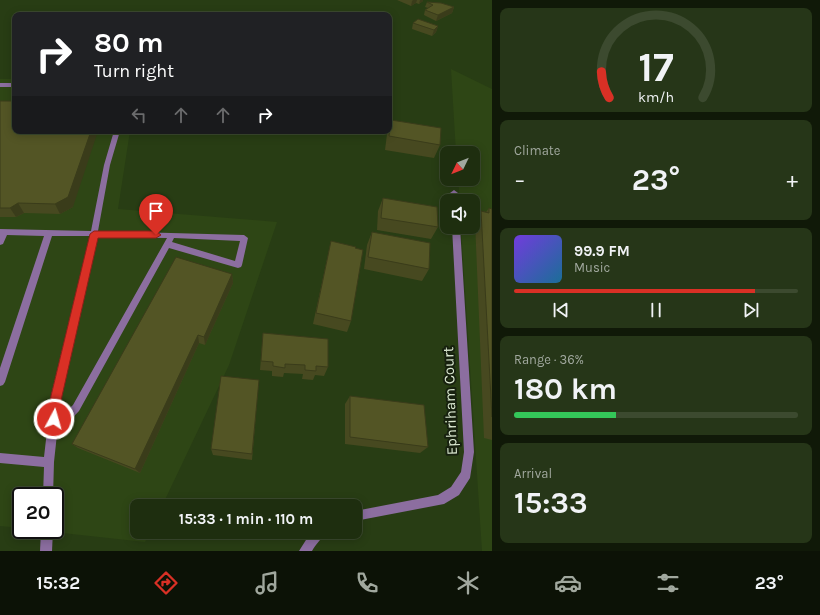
<!DOCTYPE html>
<html lang="en">
<head>
<meta charset="utf-8">
<style>
	:root { --surface:#1e2e0f; --page:#263618; --text:#f1f3f6; --muted:#a1a89e; --line:#3c4a2f; --accent:#d93025 }
	body { margin:0; font-family:Karla,sans-serif; background:var(--page); color:var(--text); height:100vh; display:flex; flex-direction:column; font-size:15px; white-space:nowrap }
	* { box-sizing:border-box; margin:0 }
	p { font-size:13px; color:var(--muted) }
	.icon { flex:none; width:22px; height:22px; fill:none; stroke:currentColor; stroke-width:2; stroke-linecap:round; stroke-linejoin:round }
	.map { position:relative; flex:1; overflow:hidden }
	.sheet { display:flex; flex-direction:column; gap:8px; padding:8px; background:#101908; width:328px }
	.sheet>* { flex:none }
	.banner { position:absolute; left:12px; top:12px; width:380px; height:122px; border-radius:8px; box-shadow:0 2px 10px #0003,0 0 0 1px var(--line); background:#202124; color:#fff; overflow:hidden }
	.needle { width:26px; rotate:227deg }
	.controls { position:absolute; left:440px; top:146px; display:grid; gap:8px }
	.controls a { display:grid; place-items:center; width:40px; height:40px; border-radius:8px; background:var(--surface); box-shadow:0 2px 10px #0003,0 0 0 1px var(--line); font-size:20px }
	.speed { position:absolute; left:12px; top:487px; display:flex; gap:8px; font-size:20px; font-weight:700; text-align:center }
	.speed>* { display:grid; place-content:center; width:52px; height:52px; border-radius:50%; background:var(--surface); box-shadow:0 2px 10px #0003,0 0 0 1px var(--line); line-height:1 }
	.speed .limit { border:2px solid #111; border-radius:6px; background:#fff; color:#111 }
	.pin { position:absolute; display:grid; place-items:center; width:34px; height:34px; color:#fff; margin:-41px -17px; border-radius:50% 50% 50% 0; rotate:-45deg; box-shadow:0 0 4px #0007 }
	.pin .icon { rotate:45deg }
	.me { position:absolute; width:44px; margin:-22px; rotate:6deg; stroke-linejoin:round; filter:drop-shadow(0 0 3px #0008) }
	.turn { display:flex; align-items:center; gap:14px; height:84px; padding:0 16px; font-size:18px }
	.turn .icon { width:52px; height:52px; stroke-width:2.5 }
	.turn b { display:block; font-size:28px; line-height:34px }
	.lanes { display:flex; align-items:center; height:38px; padding:0 16px; background:#0003; justify-content:center; gap:20px; direction:ltr }
	.lanes .off { opacity:.35 }
	.big { font-size:30px; font-weight:700; line-height:1.1 }
	.sheet .card { flex:1; display:flex; flex-direction:column; justify-content:center; gap:6px; min-width:0; padding:0 14px; border-radius:8px; background:var(--page) }
	.sheet .dial { align-items:center; gap:0 }
	.dial svg { height:104px; overflow:visible; fill:none; stroke:var(--line); stroke-width:7; stroke-linecap:round; text-anchor:middle }
	.dial text { fill:var(--text); stroke:none }
	.song { display:flex; align-items:center; gap:12px }
	.cover { width:48px; height:48px; border-radius:6px; background:linear-gradient(135deg,hsl(260 70% 55%),hsl(200 70% 35%)) }
	.played { height:4px; border-radius:2px; background:linear-gradient(90deg,var(--accent) 85%,var(--line) 85%) }
	.keys { display:flex; justify-content:space-around; direction:ltr }
	.heat { display:flex; justify-content:space-between; align-items:center; font-size:22px; direction:ltr }
	.charge { height:6px; border-radius:3px; background:linear-gradient(90deg,#34c759 36%,var(--line) 0) }
	.trip { position:absolute; left:130px; top:499px; width:232px; height:40px; border-radius:8px; background:var(--surface); box-shadow:0 2px 10px #0003,0 0 0 1px var(--line); font-weight:700; line-height:40px; text-align:center }
	.dock { display:flex; height:64px; justify-content:space-around; align-items:center; background:#0c1206; color:var(--muted) }
	.dock .icon { width:28px; height:28px }
	.dock .active { color:var(--accent) }
	.dock b { font-size:18px; color:var(--text) }
	main { display:flex; flex:1; min-height:0 }
	.map>svg:first-child { display:block }
</style>
</head>
<body>
<main>
<div class="map">
<svg width="492" height="551" viewBox="0 0 492 551">
	<rect width="100%" height="100%" fill="#283d14"/>
	<g fill="#2e4615">
		<path d="M451 69 492 89V551H482L461 227H473V201H460L458 179H473V153H456Z"/>
		<path d="M0 79H15V131H130L118 209 277 222 229 365 162 506H137V532H150L145 542 35 530H55V496H21V528L0 526Z"/>
	</g>
	<g fill="none" stroke-linecap="round" stroke-linejoin="round">
		<g fill="#8c6ea0" fill-rule="evenodd">
			<rect x="0" y="83" width="15" height="4"/>
			<path d="M114 131H120L110 165 98 231 244 235 248 238 242 265 241 267 238 268 169 248 79 411 57 434 54 462 53 496H43L44 467 0 463V453L44 457 51 396 90 236H52L5 382 3 385 0 386V368L44 236 7 235 3 244 0 245V229L91 231 104 165ZM97 237 167 238 73 405 58 419 61 396ZM174 238 240 241 235 261 172 242Z"/>
			<path d="M41 530H53L52 551H40Z"/>
		</g>
		<g fill="#8c6ea0" fill-rule="evenodd">
			<path d="M454 190 458 193 459 201H451L450 193Z"/>
			<path d="M452 227H460L474 452 470 478 459 495 444 504 355 521V511L438 495 451 487 461 472 464 452Z"/>
			<path d="M311 532H326C323 537 315 545 312 551H299Z"/>
		</g>
	</g>
	<g fill="#474920">
		<path d="M397 0H423V1L419 4 416 3 411 6Z"/>
		<path d="M427 2 454 7 452 13 436 21 424 15 425 10 428 8 425 7Z"/>
		<path d="M413 23 438 26 436 32 432 36 412 29Z"/>
		<path d="M0 101 73 207 60 214 24 213 16 217H0Z"/>
		<path d="M391 120 440 145 434 158 385 150 387 134 388 131H389V126Z"/>
		<path d="M383 198 438 227 431 239 377 230 378 211Z"/>
		<path d="M489 208 492 209V445V440L484 438 475 221 481 211 486 212Z"/>
		<path d="M372 232 429 269 422 281 364 269 367 245Z"/>
		<path d="M331 241 355 248 351 321 347 332 313 324Z"/>
		<path d="M232 274 233 283 205 345 199 343 140 473 78 448 72 444Z"/>
		<path d="M263 333 328 367 324 376 315 375 313 380 302 379 303 374 284 373 283 377 272 376V371L260 370Z"/>
		<path d="M258 389 252 460 213 455 211 449Z"/>
		<path d="M350 396 428 447 420 453 345 444V404Z"/>
	</g>
	<g fill="#3a3c1a">
		<path d="M413 0H417L416 3 411 6 412 1Z"/>
		<path d="M420 0H423V1L419 4Z"/>
		<path d="M454 7 452 13 436 21 438 15Z"/>
		<path d="M438 26 436 32 432 36 434 30Z"/>
		<path d="M91 131H98L73 207 60 214 55 204Z"/>
		<path d="M18 203 24 213 16 217 10 208Z"/>
		<path d="M232 274 233 283 205 345 204 337Z"/>
		<path d="M198 335 199 343 140 473 135 469Z"/>
	</g>
	<g fill="#535525" stroke="#3a3c1a">
		<path d="M427 2 441 3 454 7 438 15 425 10 433 5Z"/>
		<path d="M370 11 380 15H362Z"/>
		<path d="M418 19 438 26 434 30 413 23Z"/>
		<path d="M0 101H15V131H91L68 197 55 204 18 203 10 208H0Z"/>
		<path d="M391 120 441 128 440 145 389 136Z"/>
		<path d="M383 198 437 207 438 227 381 218Z"/>
		<path d="M489 208 492 209V417L481 211 489 213Z"/>
		<path d="M372 232 430 243 429 269 368 257Z"/>
		<path d="M331 241 356 247 355 248 363 250 351 321 316 313Z"/>
		<path d="M176 257 232 274 204 337 198 335 135 469 72 444Z"/>
		<path d="M263 333 328 339V367L316 366V371L305 370V365L285 364V368L273 366V362L261 361Z"/>
		<path d="M221 376 259 380 252 454 211 449Z"/>
		<path d="M350 396 424 405 428 447 350 437Z"/>
	</g>
	<path fill="#d93025" stroke="#8d1f18" d="M94 231H156L161 235 156 238H98L62 396 58 423 54 425 50 423 48 419 51 396 90 234Z"/>
	<g text-anchor="middle" dominant-baseline="central" stroke-width="4" stroke-linejoin="round" paint-order="stroke">
		<g font-size="15" fill="#ddebd3" stroke="#17210f">
			<text transform="translate(450 401) rotate(-92)">Ephriham Court</text>
		</g>
	</g>
</svg>
<div class="controls">
<a><svg class="needle" viewBox="-14 -14 28 28"><path d="M0-13l5 13h-10z" fill="#e53935"/><path d="M0 13l5-13h-10z" fill="#a1a89e"/></svg></a>
<a><svg class="icon" aria-label="sound" viewBox="0 0 24 24"><path d="M4 9h4l5-4v14l-5-4H4zM17 9q2 3 0 6"/></svg></a>
</div>
<div class="speed"><div class="limit">20</div></div>
<div class="pin" style="left:156px;top:235px;background:#d93025"><svg class="icon" aria-label="arrive" viewBox="0 0 24 24"><path d="M6 21V4h12l-3 4 3 4H6"/></svg></div>
<svg class="me" style="left:54px;top:419px" viewBox="-20 -20 40 40"><circle r="17" fill="#d93025" stroke="#fff" stroke-width="3"/><path d="M0-11L8 9 0 5-8 9z" fill="#fff"/></svg>
<div class="trip">15:33 · 1 min · 110 m</div>
<div class="banner">
<div class="turn"><svg class="icon" aria-label="right" viewBox="0 0 24 24"><path d="M7 20v-9h11M14 6l5 5-5 5"/></svg><div><b>80 m</b>Turn right</div></div>
<div class="lanes"><svg class="icon off" aria-label="left" viewBox="0 0 24 24"><path d="M17 20v-9H6M10 6l-5 5 5 5"/></svg><svg class="icon off" aria-label="ahead" viewBox="0 0 24 24"><path d="M12 20V5M6 11l6-6 6 6"/></svg><svg class="icon off" aria-label="ahead" viewBox="0 0 24 24"><path d="M12 20V5M6 11l6-6 6 6"/></svg><svg class="icon" aria-label="right" viewBox="0 0 24 24"><path d="M7 20v-9h11M14 6l5 5-5 5"/></svg></div>
</div>
</div>
<section class="sheet">
<div class="card dial"><svg viewBox="0 0 100 80">
<path d="M14 69A42 42 0 1 1 86 69"/>
<path d="M14 69A42 42 0 0 1 8 49" stroke="#d93025"/>
<text x="50" y="56" font-size="32" font-weight="700">17</text>
<text x="50" y="72" font-size="11">km/h</text>
</svg></div>
<div class="card"><p>Climate</p>
<div class="heat"><a>−</a><b class="big">23°</b><a>+</a></div>
</div>
<div class="card">
<div class="song"><i class="cover"></i><div><b>99.9 FM</b><p>Music</p></div></div>
<div class="played"></div>
<div class="keys"><svg class="icon" aria-label="previous" viewBox="0 0 24 24"><path d="M18 5L8 12l10 7zM5 5v14"/></svg><svg class="icon" aria-label="pause" viewBox="0 0 24 24"><path d="M8 5v14M16 5v14"/></svg><svg class="icon" aria-label="next" viewBox="0 0 24 24"><path d="M6 5l10 7-10 7zM19 5v14"/></svg></div>
</div>
<div class="card"><p>Range · 36%</p><b class="big">180 km</b><div class="charge"></div></div>
<div class="card"><p>Arrival</p><b class="big">15:33</b></div>
</section>
</main>
<nav class="dock">
<b>15:32</b>
<svg class="icon active" aria-label="directions" viewBox="0 0 24 24"><path d="M12 3l9 9-9 9-9-9zM9 14v-3h6M13 9l2 2-2 2"/></svg>
<svg class="icon" aria-label="music" viewBox="0 0 24 24"><path d="M9 18V5l10-2v13"/><circle cx="6" cy="18" r="3"/><circle cx="16" cy="16" r="3"/></svg>
<svg class="icon" aria-label="phone" viewBox="0 0 24 24"><path d="M5 4h4l2 5-3 2q2 4 5 5l2-3 5 2v4C11 20 4 13 5 4z"/></svg>
<svg class="icon" aria-label="climate" viewBox="0 0 24 24"><path d="M12 3v18M4 7l16 10M4 17L20 7"/></svg>
<svg class="icon" aria-label="car" viewBox="0 0 24 24"><path d="M5 17H2v-5l4-1 3-4h7l3 4 3 1v5h-3M9 17h6M6 11h13"/><circle cx="7" cy="17" r="2"/><circle cx="17" cy="17" r="2"/></svg>
<svg class="icon" aria-label="filters" viewBox="0 0 24 24"><path d="M4 7h16M4 17h16"/><circle cx="9" cy="7" r="2"/><circle cx="15" cy="17" r="2"/></svg>
<b>23°</b>
</nav>
</body>
</html>
